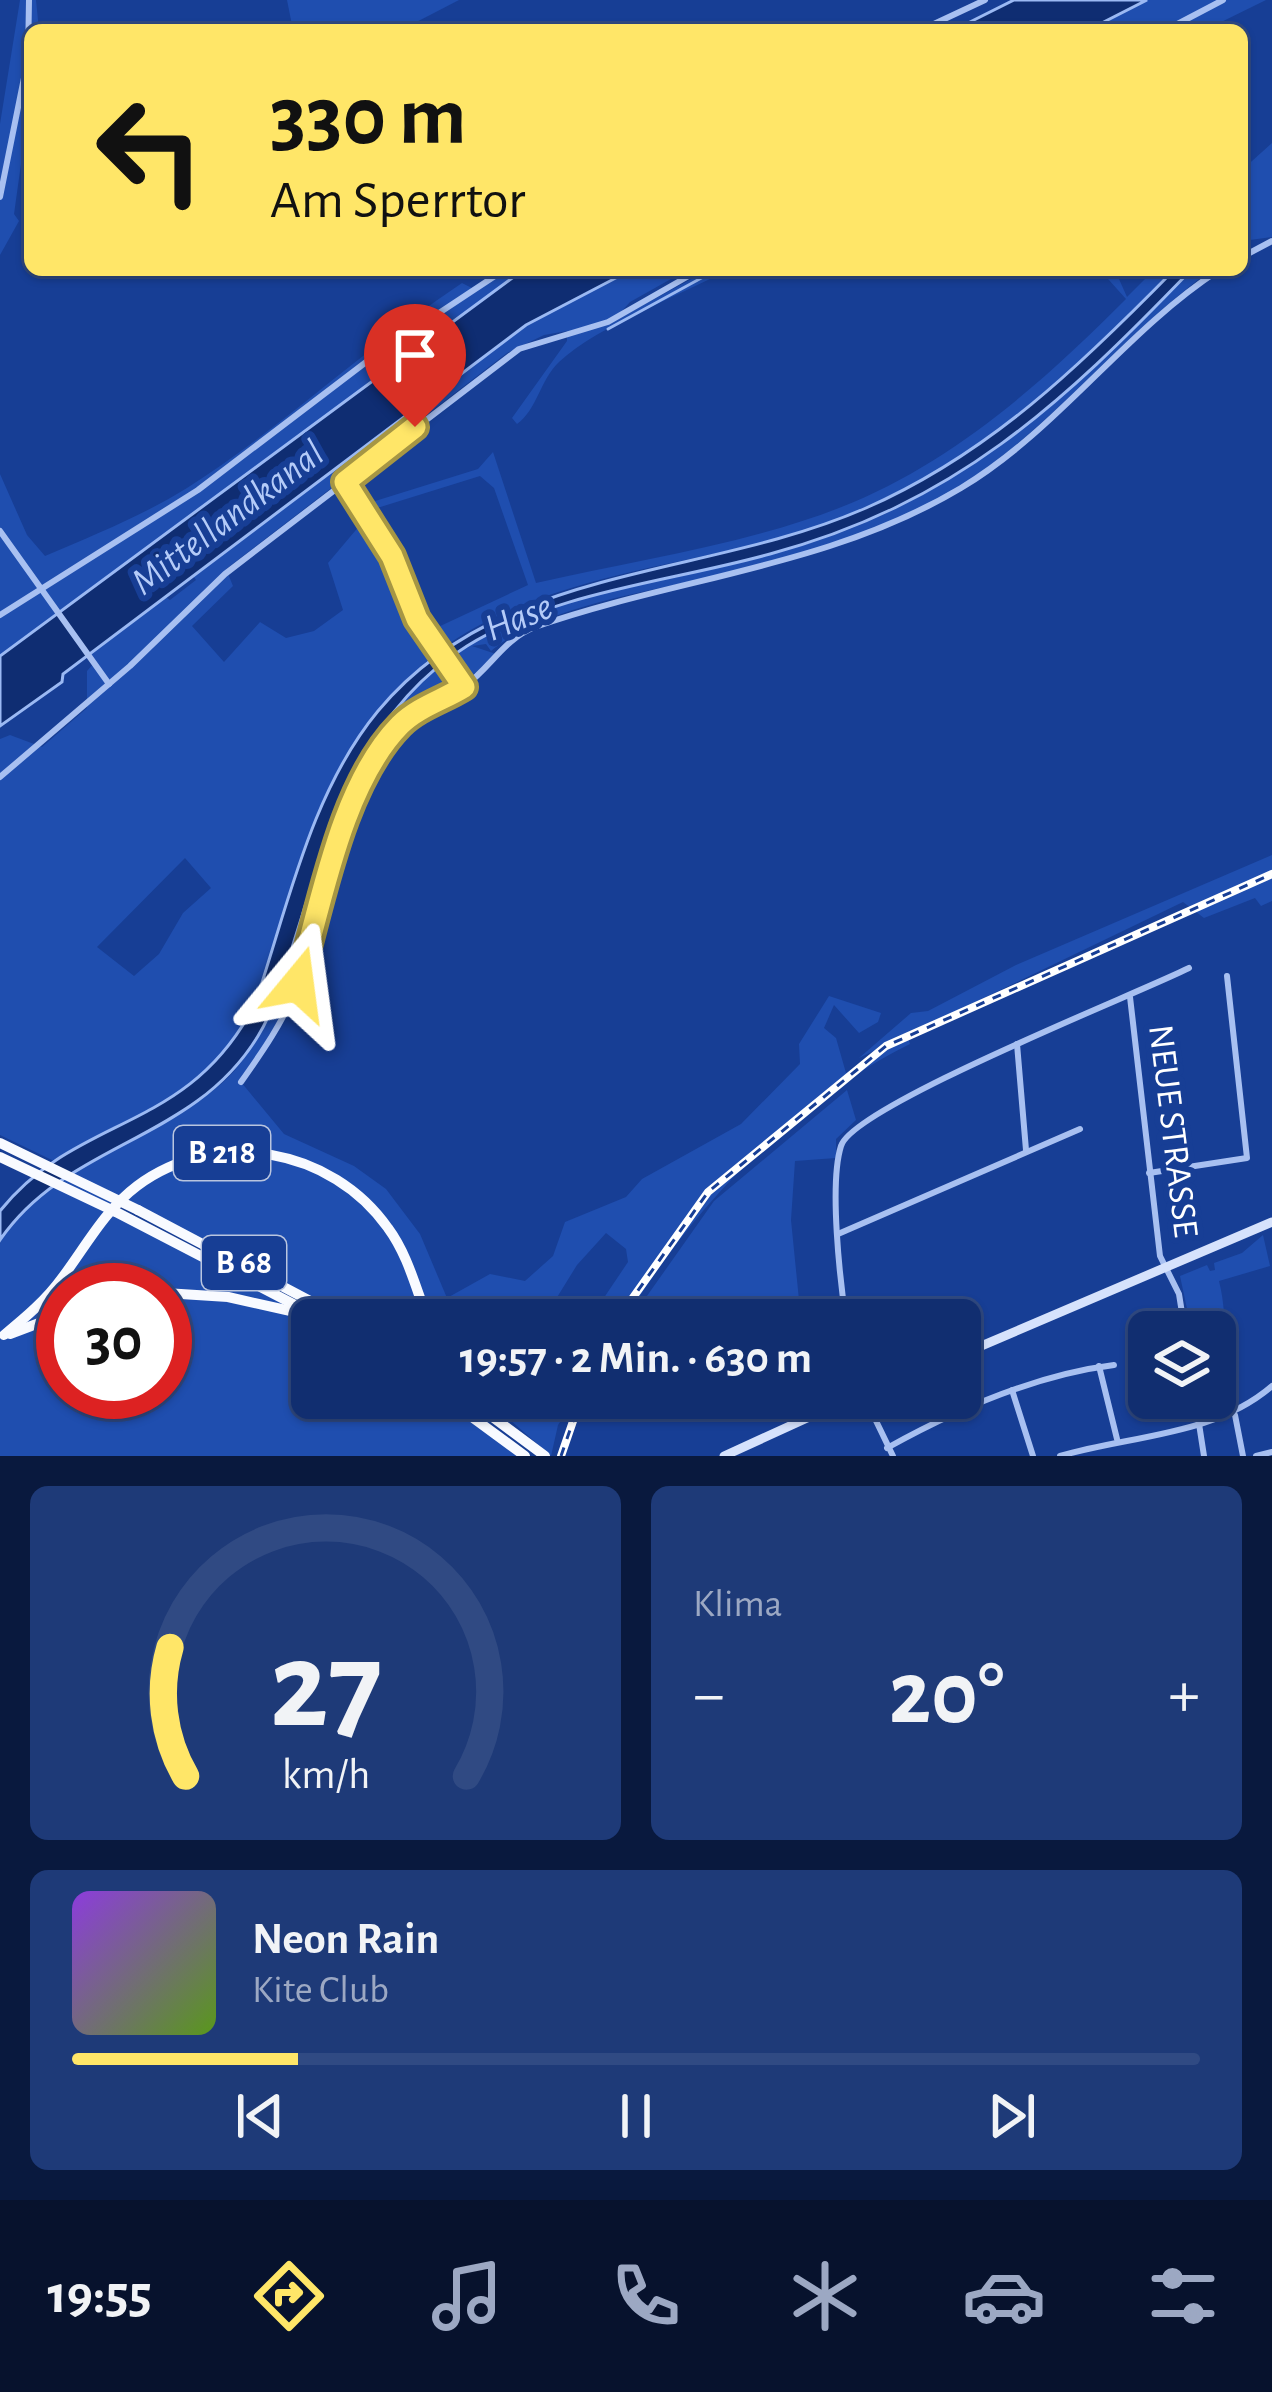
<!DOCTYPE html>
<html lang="de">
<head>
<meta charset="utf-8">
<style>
	:root { --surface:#112e70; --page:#1e3a78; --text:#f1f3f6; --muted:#9ca8c3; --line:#304a83; --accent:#ffe668 }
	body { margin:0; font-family:"Alegreya Sans",sans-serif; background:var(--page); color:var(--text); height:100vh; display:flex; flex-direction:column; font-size:45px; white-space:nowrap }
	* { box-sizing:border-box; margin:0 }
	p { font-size:39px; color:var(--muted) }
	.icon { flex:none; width:66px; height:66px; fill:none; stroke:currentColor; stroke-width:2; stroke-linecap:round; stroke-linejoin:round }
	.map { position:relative; height:1456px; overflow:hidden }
	.side { display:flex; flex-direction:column; gap:30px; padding:30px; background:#09193e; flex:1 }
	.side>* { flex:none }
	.guide { position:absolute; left:24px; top:24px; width:1224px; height:252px; border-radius:18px; box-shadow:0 3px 9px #0004,0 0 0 3px var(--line); background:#ffe668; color:#111; overflow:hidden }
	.buttons { position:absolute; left:1128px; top:1311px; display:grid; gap:24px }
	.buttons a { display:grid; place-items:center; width:108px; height:108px; border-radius:18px; background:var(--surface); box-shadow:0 3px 9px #0004,0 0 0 3px var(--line); font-size:60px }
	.speed { position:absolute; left:36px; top:1263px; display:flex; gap:24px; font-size:60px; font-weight:700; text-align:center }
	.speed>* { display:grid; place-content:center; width:156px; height:156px; border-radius:50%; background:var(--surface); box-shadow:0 3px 9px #0004,0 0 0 3px var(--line); line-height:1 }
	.speed .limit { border:18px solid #d22; background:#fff; color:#111 }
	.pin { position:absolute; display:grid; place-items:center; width:102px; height:102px; color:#fff; margin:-123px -51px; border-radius:50% 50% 50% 0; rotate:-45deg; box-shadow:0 0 12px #0007 }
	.pin .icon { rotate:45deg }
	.me { position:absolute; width:132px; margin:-66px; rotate:16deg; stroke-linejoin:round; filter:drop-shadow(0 0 9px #0008) }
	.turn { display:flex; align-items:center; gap:42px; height:252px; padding:0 48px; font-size:54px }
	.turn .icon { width:156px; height:156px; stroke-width:2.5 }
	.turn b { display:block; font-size:84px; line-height:102px }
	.big { font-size:90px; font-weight:700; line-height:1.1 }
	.side .card { flex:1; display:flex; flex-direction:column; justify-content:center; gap:18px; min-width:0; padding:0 42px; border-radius:18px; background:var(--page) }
	.side .dial { align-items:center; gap:0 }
	.dial svg { height:312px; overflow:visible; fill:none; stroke:var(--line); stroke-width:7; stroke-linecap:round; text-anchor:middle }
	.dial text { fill:var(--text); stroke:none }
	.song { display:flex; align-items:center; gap:36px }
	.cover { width:144px; height:144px; border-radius:18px; background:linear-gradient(135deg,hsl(270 70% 55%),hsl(90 70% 35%)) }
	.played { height:12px; border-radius:6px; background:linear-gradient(90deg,var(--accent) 20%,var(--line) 20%) }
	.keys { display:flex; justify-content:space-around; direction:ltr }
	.heat { display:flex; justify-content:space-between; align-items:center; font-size:66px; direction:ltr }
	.side .tiles { flex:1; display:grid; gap:30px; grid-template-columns:1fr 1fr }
	.card:last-child { grid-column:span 2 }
	.trip { position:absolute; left:291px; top:1299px; width:690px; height:120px; border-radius:18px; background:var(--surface); box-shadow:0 3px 9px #0004,0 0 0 3px var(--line); font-weight:700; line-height:120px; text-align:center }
	.menu { display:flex; height:192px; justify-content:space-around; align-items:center; background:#07122d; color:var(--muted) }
	.menu .icon { width:84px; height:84px }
	.menu .selected { color:var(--accent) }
	.menu b { font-size:54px; color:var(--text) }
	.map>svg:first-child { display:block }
</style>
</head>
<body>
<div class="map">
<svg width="1272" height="1456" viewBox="0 0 1272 1456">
	<rect width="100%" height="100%" fill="#173e95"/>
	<g fill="#1f4eaf" fill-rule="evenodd">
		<path d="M20 0H36L39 30H30V100L14 214 19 221 0 255V124Z"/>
		<path d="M287 0H459L401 30H293Z"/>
		<path d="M1147 0H1266L1205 30H1088Z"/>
		<path d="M1272 143V237L1250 240 1242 253V170Z"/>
		<path d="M504 270H523L0 656V474L27 535 45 556C94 535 142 516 187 488 283 427 367 346 462 283L474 289Z"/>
		<path d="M631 270H687L630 302 612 322 708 270H727C678 297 599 325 559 362 540 380 537 410 517 424L512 418 567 341V331L544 335 507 353 226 569 233 586 192 626 224 662 260 622 286 638 314 631 343 610 328 563 366 518C392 563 405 611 438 652 346 725 315 825 279 933 265 976 253 1020 223 1056 179 1110 111 1128 54 1161L0 1135V739L10 735 42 747 87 708V671L95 662 88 654 163 595 170 600 196 580 191 573 526 325ZM185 858 211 888 183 913 159 954 134 976 97 947Z"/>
		<path d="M1100 270H1115L1127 297 1154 270H1174C1071 376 966 478 823 525 699 567 552 570 443 648L410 603 370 513 372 502 478 469 493 452 536 583C633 561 747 544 839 508 953 463 1041 384 1126 299ZM480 476 494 488 528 585 436 628 417 605 374 509Z"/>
		<path d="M1191 270H1211C1107 346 1034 455 914 511 867 533 817 551 768 564 690 586 549 600 491 651L486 644 472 646 496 654C464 689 418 702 389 739 333 811 329 905 296 987 282 1022 263 1051 241 1082L284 1134 354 1166 386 1189 420 1234 447 1298 490 1274 525 1281 553 1256 565 1222 626 1197 642 1179 741 1124 800 1064 799 1044 829 996 881 1013 878 1022 859 1033 834 1005 824 1028 836 1038 846 1073 908 1037 910 1044C793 1102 691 1209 625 1320H589L628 1262 626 1249 606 1233 577 1265 543 1320H347L120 1201 112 1208 324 1320H312V1398H446L526 1456H0C0 1407 0 1357 0 1308 0 1288 0 1263 0 1244 14 1172 189 1132 239 1065 328 945 301 794 425 678 531 579 700 583 831 536 978 484 1085 380 1191 270ZM63 1290H165V1392H63Z"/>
		<path d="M1272 855V901L1261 906 1255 898 1204 918 1183 902 859 1058 911 1013 928 1011 1016 965Z"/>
		<path d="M847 1090 856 1120 836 1139V1158L795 1161 791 1220 801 1320H630L714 1201Z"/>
		<path d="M1263 1235 1270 1266 1219 1281C1230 1324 1220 1364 1231 1408L1207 1414 1202 1398H1215V1332H1192L1180 1276 1207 1265 1210 1271 1215 1270 1214 1263 1242 1253Z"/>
		<path d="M467 1398H576L558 1425 551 1456 509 1419 504 1424Z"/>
	</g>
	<g fill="#0f2d72" stroke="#9bb9f3" stroke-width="3">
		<path d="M1014 0H1147L1088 30H954Z"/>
		<path d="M523 270H631L526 325 63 674 62 682 0 726V656Z"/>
		<path d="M1174 270H1191C1061 405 955 504 770 554 670 582 557 591 467 646 362 711 331 825 296 935 285 969 277 1005 258 1036 193 1143 68 1141 0 1240V1211C79 1112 187 1135 255 1004 288 906 311 792 378 711 501 563 702 580 866 508 989 454 1081 365 1174 270Z"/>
	</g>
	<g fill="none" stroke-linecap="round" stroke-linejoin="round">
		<path stroke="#9bb9f3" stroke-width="3" d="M608 329 716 270"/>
		<g stroke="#a8c0f1" stroke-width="6">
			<path d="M921 30 985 0"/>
			<path d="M1166 30 1223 0"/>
			<path d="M0 197 28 58 29 0"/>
			<path d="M1242 257 1272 241"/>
			<path d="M345 481 392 556 417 619 464 687"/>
			<path d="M0 531 109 684"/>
			<path d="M0 615 198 490 374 356 504 270"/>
			<path d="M0 777 130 666 225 574 519 349 608 322 699 270"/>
			<path d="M1130 997 1160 1256 1179 1294 1185 1332"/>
			<path d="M1017 1044 1026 1150"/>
			<path d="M241 1082C263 1051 283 1022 297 987 330 903 333 789 402 723 420 706 446 701 465 686 491 667 504 639 535 627 678 577 829 567 961 488 1059 429 1124 332 1219 270"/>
			<path d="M1149 1173 1247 1158 1227 976"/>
			<path d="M838 1234 1080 1129"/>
			<path d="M846 1320C840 1280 829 1184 841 1146 853 1106 1137 994 1189 968"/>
			<path d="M1099 1366 1117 1439"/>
			<path d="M1012 1390 1033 1456"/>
			<path d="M865 1398 893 1456"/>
			<path d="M1195 1398 1204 1456"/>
			<path d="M1235 1415 1243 1456"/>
			<path d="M887 1448C957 1409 1034 1375 1114 1365"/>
			<path d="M1060 1456C1132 1435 1214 1436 1272 1386"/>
			<path d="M1256 1456 1272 1452"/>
		</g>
		<g stroke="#d6e2fc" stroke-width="9">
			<path d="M960 1355 1272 1222"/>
			<path d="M724 1456 851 1398"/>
		</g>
		<g stroke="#f8faff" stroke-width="10">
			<path d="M138 1210 346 1320"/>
			<path d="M116 1212 324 1320"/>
			<path d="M165 1293 228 1297 304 1314"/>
			<path d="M10 1334 63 1314"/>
			<path d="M4 1335C26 1317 46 1300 62 1278 86 1246 105 1210 137 1186 216 1127 332 1148 388 1228 408 1255 416 1289 428 1320"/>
			<path d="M446 1398 525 1456"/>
			<path d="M467 1398 545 1456"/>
			<path d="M480 1398 497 1410"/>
		</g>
		<g stroke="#fff" stroke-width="8">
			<g id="rail">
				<path d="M617 1320 708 1192 886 1046 1272 874"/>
				<path d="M561 1456 581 1398"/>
			</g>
		</g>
		<use href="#rail" stroke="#173e95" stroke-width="3" stroke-dasharray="9" stroke-linecap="butt"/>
		<g stroke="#f8faff" stroke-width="10">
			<path d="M0 1143 138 1210"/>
			<path d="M0 1157 116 1212"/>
		</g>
	</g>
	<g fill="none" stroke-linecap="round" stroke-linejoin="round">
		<g stroke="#a69644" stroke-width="30">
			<path id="route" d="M298 984C321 905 341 785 400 725 418 707 443 700 464 687L417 619 392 556 345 482 415 427"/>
		</g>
		<use href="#route" stroke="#ffe668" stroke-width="21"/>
	</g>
	<g text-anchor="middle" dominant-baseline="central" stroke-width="12" stroke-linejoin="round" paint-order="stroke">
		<g fill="#173e95" stroke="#b9c5df" stroke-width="3">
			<rect x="174" y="1126" width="96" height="54" rx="9"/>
			<rect x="202" y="1236" width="84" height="54" rx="9"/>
		</g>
		<g font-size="33" font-weight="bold" fill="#fff">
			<text x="222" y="1153">B 218</text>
			<text x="244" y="1263">B 68</text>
		</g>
		<g font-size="36" fill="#fff" stroke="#173e95">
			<text transform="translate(1173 1131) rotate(83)">NEUE STRASSE</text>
		</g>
		<g font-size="39" font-style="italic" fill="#b4cbf8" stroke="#173e95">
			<text transform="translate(228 518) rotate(-37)">Mittellandkanal</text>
			<text transform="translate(519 618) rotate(-22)">Hase</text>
		</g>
	</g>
</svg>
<div class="buttons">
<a><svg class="icon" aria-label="layers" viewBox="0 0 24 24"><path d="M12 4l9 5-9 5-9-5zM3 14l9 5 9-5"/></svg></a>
</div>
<div class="speed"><div class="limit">30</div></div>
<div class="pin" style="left:415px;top:427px;background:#d93025"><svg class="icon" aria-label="arrive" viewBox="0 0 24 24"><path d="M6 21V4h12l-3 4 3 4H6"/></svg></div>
<svg class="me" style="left:298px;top:984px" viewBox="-20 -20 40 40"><path d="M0-17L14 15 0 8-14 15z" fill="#ffe668" stroke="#fff" stroke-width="4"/></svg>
<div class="trip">19:57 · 2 Min. · 630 m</div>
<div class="guide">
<div class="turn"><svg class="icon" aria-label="left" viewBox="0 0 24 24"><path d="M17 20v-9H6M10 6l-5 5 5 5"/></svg><div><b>330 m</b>Am Sperrtor</div></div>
</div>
</div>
<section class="side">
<div class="tiles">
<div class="card dial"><svg viewBox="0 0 100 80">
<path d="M14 69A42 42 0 1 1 86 69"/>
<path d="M14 69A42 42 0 0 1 10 36" stroke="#ffe668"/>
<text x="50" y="56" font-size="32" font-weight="700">27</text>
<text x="50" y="72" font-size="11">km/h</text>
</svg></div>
<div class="card"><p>Klima</p>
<div class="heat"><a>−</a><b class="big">20°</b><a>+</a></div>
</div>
<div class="card">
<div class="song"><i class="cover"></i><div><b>Neon Rain</b><p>Kite Club</p></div></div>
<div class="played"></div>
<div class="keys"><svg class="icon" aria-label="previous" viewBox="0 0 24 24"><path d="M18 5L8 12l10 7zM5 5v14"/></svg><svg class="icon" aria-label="pause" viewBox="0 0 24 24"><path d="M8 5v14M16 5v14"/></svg><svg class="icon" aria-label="next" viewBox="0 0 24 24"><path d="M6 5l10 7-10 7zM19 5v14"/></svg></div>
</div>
</div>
</section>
<nav class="menu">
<b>19:55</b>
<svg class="icon selected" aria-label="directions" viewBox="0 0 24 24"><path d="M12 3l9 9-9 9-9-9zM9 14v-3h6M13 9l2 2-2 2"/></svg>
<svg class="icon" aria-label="music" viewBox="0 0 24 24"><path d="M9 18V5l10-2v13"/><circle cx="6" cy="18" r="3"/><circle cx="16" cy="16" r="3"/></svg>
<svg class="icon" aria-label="phone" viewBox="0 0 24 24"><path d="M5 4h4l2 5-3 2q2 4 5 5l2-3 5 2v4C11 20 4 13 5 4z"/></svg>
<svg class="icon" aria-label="climate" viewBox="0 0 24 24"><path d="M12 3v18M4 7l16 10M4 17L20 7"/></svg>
<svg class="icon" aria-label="car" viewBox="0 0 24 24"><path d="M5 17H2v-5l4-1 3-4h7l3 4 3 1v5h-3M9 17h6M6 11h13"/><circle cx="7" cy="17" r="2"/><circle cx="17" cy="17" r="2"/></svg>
<svg class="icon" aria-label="filters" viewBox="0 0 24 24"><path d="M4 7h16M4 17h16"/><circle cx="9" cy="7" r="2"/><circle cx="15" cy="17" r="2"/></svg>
</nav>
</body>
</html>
